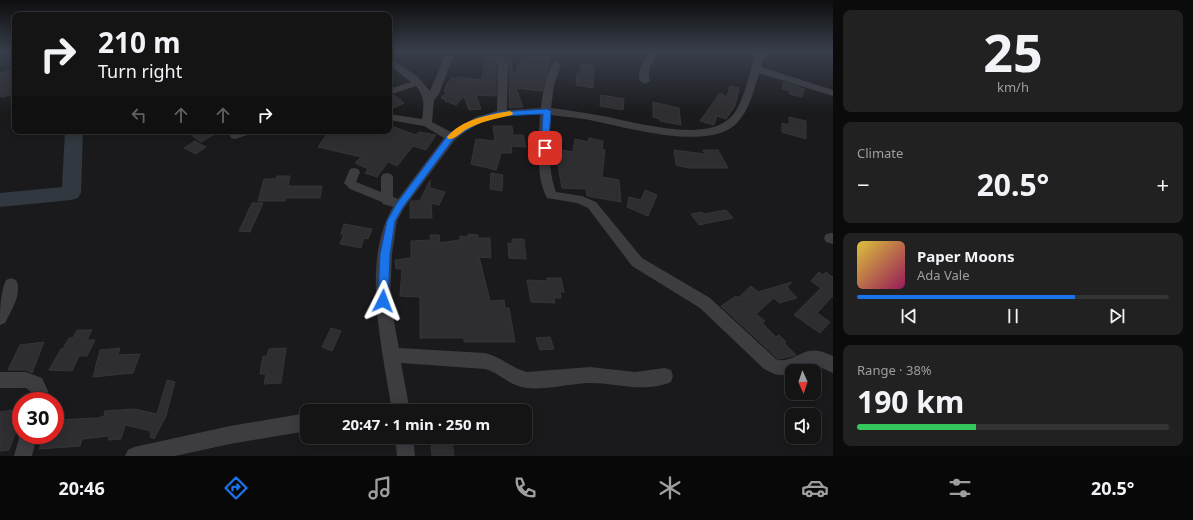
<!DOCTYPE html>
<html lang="en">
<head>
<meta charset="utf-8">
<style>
	:root { --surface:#141415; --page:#212122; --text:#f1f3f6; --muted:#9d9ea0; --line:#333334; --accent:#1a73e8 }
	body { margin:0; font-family:"Noto Sans",sans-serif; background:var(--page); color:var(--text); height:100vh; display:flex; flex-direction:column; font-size:15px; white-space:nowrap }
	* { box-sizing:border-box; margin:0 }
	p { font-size:13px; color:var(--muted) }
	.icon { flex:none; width:22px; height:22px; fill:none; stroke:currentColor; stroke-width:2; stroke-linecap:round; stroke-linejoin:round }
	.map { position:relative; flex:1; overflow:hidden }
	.details { display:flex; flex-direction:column; gap:10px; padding:10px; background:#0b0b0c; width:360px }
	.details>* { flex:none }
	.hud { position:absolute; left:12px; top:12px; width:380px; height:122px; border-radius:8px; box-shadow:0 2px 10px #0003,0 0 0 1px var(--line); background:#141415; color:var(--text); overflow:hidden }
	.needle { width:26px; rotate:177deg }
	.buttons { position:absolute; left:785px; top:364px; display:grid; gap:8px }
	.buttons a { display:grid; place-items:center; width:36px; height:36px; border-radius:8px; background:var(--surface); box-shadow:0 2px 10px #0003,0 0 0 1px var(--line); font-size:20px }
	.speed { position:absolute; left:12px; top:392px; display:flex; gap:8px; font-size:20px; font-weight:700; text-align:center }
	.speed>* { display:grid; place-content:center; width:52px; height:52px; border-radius:50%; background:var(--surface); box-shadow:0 2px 10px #0003,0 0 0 1px var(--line); line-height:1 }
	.speed .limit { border:6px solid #d22; background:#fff; color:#111 }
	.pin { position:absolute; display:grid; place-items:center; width:34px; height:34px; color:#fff; margin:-17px; border-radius:8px; box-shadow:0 2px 6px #0006 }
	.me { position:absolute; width:44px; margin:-22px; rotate:3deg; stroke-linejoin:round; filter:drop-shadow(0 0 3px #0008) }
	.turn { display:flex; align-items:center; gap:14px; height:84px; padding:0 20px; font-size:18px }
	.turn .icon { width:52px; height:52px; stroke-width:2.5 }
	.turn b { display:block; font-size:28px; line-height:34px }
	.lanes { display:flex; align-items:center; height:38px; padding:0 20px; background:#0003; justify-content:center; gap:20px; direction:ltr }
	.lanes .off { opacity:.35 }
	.big { font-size:30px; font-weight:700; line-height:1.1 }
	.details .card { flex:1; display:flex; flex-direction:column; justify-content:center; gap:6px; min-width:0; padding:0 14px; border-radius:8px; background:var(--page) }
	.details .dial { align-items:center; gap:0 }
	.dial b { font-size:52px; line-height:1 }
	.song { display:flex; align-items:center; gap:12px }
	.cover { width:48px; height:48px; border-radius:6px; background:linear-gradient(135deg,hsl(50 70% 55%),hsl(330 70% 35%)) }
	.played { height:4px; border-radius:2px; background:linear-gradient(90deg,var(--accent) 70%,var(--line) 70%) }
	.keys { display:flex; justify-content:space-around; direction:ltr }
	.heat { display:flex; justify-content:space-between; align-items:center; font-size:22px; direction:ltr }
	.charge { height:6px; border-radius:3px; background:linear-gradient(90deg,#34c759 38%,var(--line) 0) }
	.trip { position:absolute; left:300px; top:404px; width:232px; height:40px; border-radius:8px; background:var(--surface); box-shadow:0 2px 10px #0003,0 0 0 1px var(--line); font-weight:700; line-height:40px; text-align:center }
	.menu { display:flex; height:64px; justify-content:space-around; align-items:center; background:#080808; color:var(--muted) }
	.menu .icon { width:28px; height:28px }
	.menu .active { color:var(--accent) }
	.menu b { font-size:18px; color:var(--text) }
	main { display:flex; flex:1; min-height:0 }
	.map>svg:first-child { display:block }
</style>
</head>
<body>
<main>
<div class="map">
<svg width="833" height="456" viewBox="0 0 833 456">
	<rect width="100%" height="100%" fill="#1a1a1c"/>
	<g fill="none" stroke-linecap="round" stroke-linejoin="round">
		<path fill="#31383f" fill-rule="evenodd" d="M65 131H83L81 193 78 198 71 200 0 207V193L62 187Z"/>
	</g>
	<g fill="#2e2d30" stroke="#353538">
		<path d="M488 51H510L513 76 526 51 551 55 542 91 516 88 523 107 509 108 510 64 502 60 496 64V96L476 95 481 109 469 110 464 96 456 105 445 101 446 100 441 98 447 92 444 91 448 82H450L451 78 458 79 459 77 481 80Z"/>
		<path d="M582 64 594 66 593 88 576 85 577 73H580Z"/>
		<path d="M11 70V74L15 73V94L1 97 0 73Z"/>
		<path d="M784 82 804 89 802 97 789 94 790 91 782 89Z"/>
		<path d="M730 86 739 88 735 106 726 119 717 116 714 125 700 121 720 93 727 97Z"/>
		<path d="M394 95 404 103 389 110V96Z"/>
		<path d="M601 95 624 99 623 110 600 106Z"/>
		<path d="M653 102 679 108 681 125 660 121V119L653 117Z"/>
		<path d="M789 117 806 121V139L782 132V123L789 125Z"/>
		<path d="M493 126H512L513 135H523L526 147 511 146 512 153H501L496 170 471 164 476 139 495 141Z"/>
		<path d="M394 127 416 135 419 132 436 135 426 150 413 146 397 166 388 162 377 177 365 173 368 169 355 163 361 157 318 147 329 131H390Z"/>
		<path d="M186 131H220L201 142Z"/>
		<path d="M589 138 603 141 602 149 605 150 602 177 619 180 621 202 587 196 586 189 562 188 558 165 553 164 556 151 557 152 558 149 573 152 575 139 588 142Z"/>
		<path d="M195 141 206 147 196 154 184 148Z"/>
		<path d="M674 150 705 154 703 150H718L728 168H689L676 165Z"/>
		<path d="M491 173 503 175 502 191 490 189Z"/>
		<path d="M277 176H290L288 186H322L320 198H286L285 201H258L264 179H276Z"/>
		<path d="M430 180V188L445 192 439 205 431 203 432 218H410V203L411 201H420Z"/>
		<path d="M645 190 657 195 648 216 627 207 629 197 641 200Z"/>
		<path d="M252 203H263L250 232 239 231Z"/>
		<path d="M726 210 733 218 699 225 691 214 702 212 704 214Z"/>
		<path d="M344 224 372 229 368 239 364 238 361 248 340 244 344 234H341Z"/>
		<path d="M468 234 478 235V238H490L491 258 479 257 490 301 504 300 505 308H509L515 342H464V338H420V297L400 296 402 269H396L395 260 411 258V241L431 240 430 235H439L440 243 460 240V236L468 237Z"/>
		<path d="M512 239H524L526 259 509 258 508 243 512 244Z"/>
		<path d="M819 272 823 275 826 272 832 277 833 276V296L817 313 830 322 820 333 794 315 821 288 811 281Z"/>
		<path d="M547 278H561L564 292H560L561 298H554L555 303 531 302 527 280 547 281Z"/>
		<path d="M792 282 787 287 797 298 779 303 774 298 756 314 765 321 762 323 776 337 779 335 786 342 784 343 796 355 780 359 777 358 721 306 736 296 738 298 751 286 758 292Z"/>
		<path d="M331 328 341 331 332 351 322 347Z"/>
		<path d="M77 330H92L87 340H95L87 356H79L72 371 49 370 61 349H63L69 338H73Z"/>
		<path d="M550 337 554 349 540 350 536 338Z"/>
		<path d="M44 342 32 373 26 370H8L20 345Z"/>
		<path d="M120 348 118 355 140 354 133 373 93 377 100 350Z"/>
		<path d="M286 348 281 383 264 384 266 374H260L263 356H267L269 349Z"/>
		<path d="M167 380 175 382 166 416 154 439 150 437 151 431 125 425 121 439 108 440 110 436 82 439 80 446 39 449 45 435H55V420L98 418 104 416 105 411 121 410 134 409 157 414Z"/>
		<path d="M21 409V418L9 450 0 451V412Z"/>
		<path d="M452 441 454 456H432L431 443Z"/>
	</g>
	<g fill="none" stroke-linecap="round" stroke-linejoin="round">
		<g fill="#3c3c41" fill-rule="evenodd">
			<path d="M447 51H455L439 94 434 100 432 122 451 132 476 117 497 111 498 64 503 61 508 64 507 110 541 108C542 99 546 65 556 62L561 65 554 85 551 108C566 110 582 112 597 115 629 120 703 144 730 118 743 106 748 77 754 60L746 51H755L759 54 763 51H772L763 60 761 67 833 90V96L759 73C754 90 750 109 737 123 710 151 633 129 599 122 583 118 567 117 551 115 550 139 547 169 556 192L582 196 596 202 642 258 710 298 776 359C786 364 799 353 809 351 817 349 826 353 833 356V373C825 370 817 364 808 366 802 368 798 371 792 371V373C781 377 775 375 764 369L700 308 632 266 588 208 577 203 547 198C535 177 539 138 540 114L502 116 484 121 467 130 455 140 404 208 397 221 392 254 390 301 399 348 485 353C501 357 512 368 527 372L590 367 635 372 665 368 671 370 673 376 671 382C641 394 617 382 588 383 570 384 544 390 527 388 509 386 500 373 485 369L401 363 410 411H392C383 351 360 262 393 207L383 204 382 202 350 189 344 183 350 169 354 168 358 169 360 172 356 182 381 192V177L383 174 387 173 391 174 393 177V197L398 199 444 138 424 126 389 120V114L422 119C424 106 425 97 416 86L389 95V89L411 82 389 65V58L417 76 430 91Z"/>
			<path d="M593 51H660C653 61 646 68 650 81L645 84 640 81C637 70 642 63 648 55L597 54 594 53Z"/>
			<path d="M237 131H255L254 133 235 139 231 138 230 135 231 132Z"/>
			<path d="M831 233H833V244L826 242 824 238 826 234Z"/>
			<path d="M11 278 16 280C23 293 11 311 5 323L0 325C0 310 0 293 6 280Z"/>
			<path d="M0 372H26L42 378 48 391 46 401H30L31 392 26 388H0Z"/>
			<path d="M307 413V431L230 444 175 456H125L128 450 134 447 230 426Z"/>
			<path d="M21 431V435H37L32 456H14Z"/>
			<path d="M395 437H413L415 456H397Z"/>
		</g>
	</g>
	<linearGradient id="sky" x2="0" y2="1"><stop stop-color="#0e0e0f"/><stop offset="0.45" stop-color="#383e4b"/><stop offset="1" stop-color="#383e4b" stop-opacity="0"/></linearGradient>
	<rect width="833" height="114" fill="url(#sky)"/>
	<path fill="#1a73e8" stroke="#114b97" d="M547 109 551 111 548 150H545L541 148 543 114 502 116 482 121 454 138 403 207 395 221 390 254 388 301 386 304 383 306 379 304 378 301 380 254 387 221 397 203 448 135 477 118 499 112Z"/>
	<path fill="#f59e0b" d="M510 111 513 113 512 115C496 119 482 121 467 129 461 132 455 140 448 139L447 137C462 119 488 115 510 111Z"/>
</svg>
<div class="buttons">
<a><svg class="needle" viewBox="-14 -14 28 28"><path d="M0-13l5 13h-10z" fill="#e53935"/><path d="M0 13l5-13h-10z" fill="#9d9ea0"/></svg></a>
<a><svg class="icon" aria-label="sound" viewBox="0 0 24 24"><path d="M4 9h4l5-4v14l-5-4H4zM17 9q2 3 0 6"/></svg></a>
</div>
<div class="speed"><div class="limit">30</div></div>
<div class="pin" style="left:545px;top:148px;background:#d93025"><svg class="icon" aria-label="arrive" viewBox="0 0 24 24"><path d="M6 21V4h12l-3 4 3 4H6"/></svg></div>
<svg class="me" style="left:383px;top:301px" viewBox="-20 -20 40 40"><path d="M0-17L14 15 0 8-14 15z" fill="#1a73e8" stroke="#fff" stroke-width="4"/></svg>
<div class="trip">20:47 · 1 min · 250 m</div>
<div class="hud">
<div class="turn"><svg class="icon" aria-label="right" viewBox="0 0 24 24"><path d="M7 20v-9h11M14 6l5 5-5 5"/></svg><div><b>210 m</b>Turn right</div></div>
<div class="lanes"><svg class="icon off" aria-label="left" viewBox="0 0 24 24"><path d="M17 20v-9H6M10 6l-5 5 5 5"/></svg><svg class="icon off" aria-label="ahead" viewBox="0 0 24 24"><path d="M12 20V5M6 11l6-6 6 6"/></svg><svg class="icon off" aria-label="ahead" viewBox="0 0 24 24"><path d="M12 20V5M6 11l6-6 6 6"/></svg><svg class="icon" aria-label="right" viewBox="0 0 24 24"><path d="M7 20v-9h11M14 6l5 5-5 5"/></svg></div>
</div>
</div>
<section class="details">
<div class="card dial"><b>25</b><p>km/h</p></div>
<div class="card"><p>Climate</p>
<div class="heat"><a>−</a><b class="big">20.5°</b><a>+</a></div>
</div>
<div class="card">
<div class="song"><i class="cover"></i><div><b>Paper Moons</b><p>Ada Vale</p></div></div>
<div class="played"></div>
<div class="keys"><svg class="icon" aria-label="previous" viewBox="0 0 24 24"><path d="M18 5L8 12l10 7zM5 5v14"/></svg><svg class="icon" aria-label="pause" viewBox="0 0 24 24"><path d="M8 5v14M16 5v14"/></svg><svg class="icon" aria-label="next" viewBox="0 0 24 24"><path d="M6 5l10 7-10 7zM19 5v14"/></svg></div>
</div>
<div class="card"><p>Range · 38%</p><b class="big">190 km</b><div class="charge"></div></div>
</section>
</main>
<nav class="menu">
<b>20:46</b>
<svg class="icon active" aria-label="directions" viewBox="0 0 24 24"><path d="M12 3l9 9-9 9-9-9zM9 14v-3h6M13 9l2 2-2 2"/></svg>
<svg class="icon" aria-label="music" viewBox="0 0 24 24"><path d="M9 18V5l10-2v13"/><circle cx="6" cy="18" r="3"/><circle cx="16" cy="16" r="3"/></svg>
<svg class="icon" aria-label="phone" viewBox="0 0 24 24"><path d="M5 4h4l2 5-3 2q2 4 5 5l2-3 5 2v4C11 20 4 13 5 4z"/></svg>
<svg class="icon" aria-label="climate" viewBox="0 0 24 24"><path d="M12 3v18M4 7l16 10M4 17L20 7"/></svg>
<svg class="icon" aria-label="car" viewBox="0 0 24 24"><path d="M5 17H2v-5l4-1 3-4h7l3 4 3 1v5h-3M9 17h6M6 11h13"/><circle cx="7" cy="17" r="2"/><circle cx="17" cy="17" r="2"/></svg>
<svg class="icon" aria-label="filters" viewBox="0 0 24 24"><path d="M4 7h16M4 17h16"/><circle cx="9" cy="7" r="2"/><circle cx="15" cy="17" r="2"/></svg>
<b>20.5°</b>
</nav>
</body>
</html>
